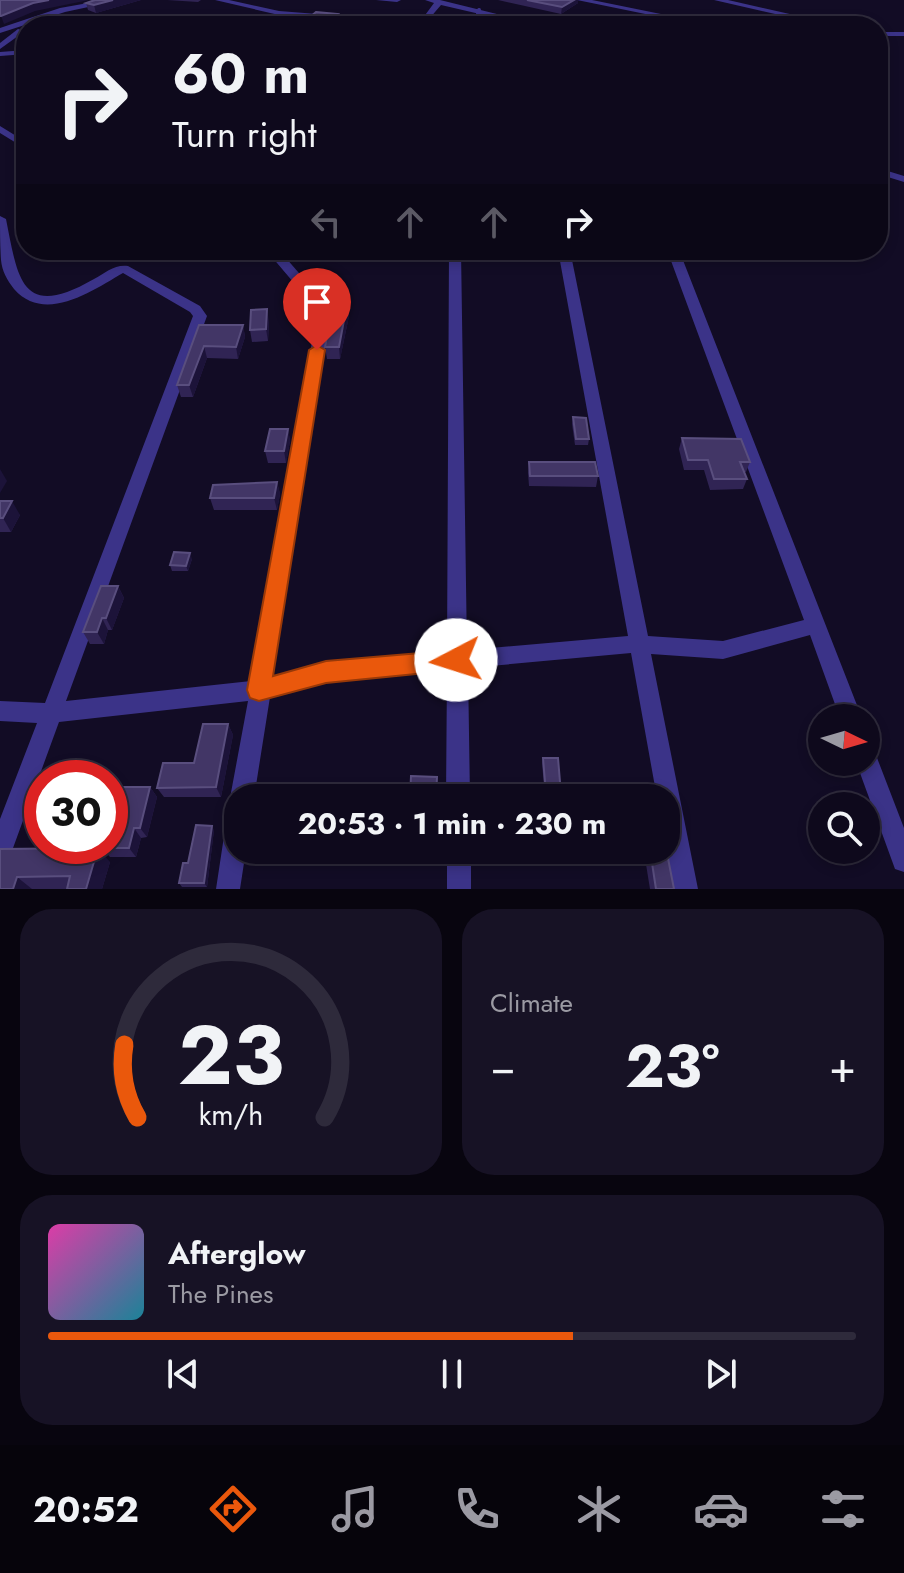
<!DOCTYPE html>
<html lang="en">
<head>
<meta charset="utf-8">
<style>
	:root { --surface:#0e091c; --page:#171225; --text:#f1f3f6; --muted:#9b9aa3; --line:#2e2a3b; --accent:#ea580c }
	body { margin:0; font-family:Jost,sans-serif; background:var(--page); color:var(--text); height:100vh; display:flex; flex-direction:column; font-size:30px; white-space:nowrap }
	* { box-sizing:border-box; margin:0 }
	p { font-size:26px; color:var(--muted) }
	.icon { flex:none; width:44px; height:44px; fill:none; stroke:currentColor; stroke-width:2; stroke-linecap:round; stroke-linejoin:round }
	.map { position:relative; height:889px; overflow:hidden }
	.panel { display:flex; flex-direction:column; gap:20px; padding:20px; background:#08050f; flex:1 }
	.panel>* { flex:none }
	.guide { position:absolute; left:16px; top:16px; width:872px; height:244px; border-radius:32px; box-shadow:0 4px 12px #0003,0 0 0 2px var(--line); background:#0e091c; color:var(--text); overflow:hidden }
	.needle { width:52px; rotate:95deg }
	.fabs { position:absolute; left:808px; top:704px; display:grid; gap:16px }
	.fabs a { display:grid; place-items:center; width:72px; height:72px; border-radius:50%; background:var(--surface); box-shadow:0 4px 12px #0003,0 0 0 2px var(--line); font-size:40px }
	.speed { position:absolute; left:24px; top:760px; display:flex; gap:16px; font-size:40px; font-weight:700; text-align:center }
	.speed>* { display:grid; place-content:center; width:104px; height:104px; border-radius:50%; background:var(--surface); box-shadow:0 4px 12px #0003,0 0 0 2px var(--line); line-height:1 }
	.speed .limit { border:12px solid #d22; background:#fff; color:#111 }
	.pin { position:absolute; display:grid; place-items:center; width:68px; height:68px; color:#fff; margin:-82px -34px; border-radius:50% 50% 50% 0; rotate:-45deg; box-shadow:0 0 8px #0007 }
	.pin .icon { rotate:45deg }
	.me { position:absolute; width:88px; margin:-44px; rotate:265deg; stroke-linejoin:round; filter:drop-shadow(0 0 6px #0008) }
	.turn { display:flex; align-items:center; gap:28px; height:168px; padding:0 24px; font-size:36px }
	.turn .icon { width:104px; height:104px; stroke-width:2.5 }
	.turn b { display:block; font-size:56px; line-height:68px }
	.lanes { display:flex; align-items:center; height:76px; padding:0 24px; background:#0003; justify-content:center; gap:40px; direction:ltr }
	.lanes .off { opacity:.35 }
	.big { font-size:60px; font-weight:700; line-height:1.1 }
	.panel .tile { flex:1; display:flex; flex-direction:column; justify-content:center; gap:12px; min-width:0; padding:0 28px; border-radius:32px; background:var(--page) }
	.panel .dial { align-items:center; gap:0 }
	.dial svg { height:208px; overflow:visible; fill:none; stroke:var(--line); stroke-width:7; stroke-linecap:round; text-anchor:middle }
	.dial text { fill:var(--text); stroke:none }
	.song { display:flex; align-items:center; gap:24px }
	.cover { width:96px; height:96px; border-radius:12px; background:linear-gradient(135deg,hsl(320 70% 55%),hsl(190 70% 35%)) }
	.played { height:8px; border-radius:4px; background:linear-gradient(90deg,var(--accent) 65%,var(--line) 65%) }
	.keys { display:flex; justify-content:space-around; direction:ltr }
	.heat { display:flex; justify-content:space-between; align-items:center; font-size:44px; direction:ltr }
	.panel .tiles { flex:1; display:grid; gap:20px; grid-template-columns:1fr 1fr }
	.tile:last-child { grid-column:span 2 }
	.trip { position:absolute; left:224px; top:784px; width:456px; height:80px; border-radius:32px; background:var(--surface); box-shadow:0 4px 12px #0003,0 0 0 2px var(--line); font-weight:700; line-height:80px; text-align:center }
	.dock { display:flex; height:128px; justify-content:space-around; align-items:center; background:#06040b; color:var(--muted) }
	.dock .icon { width:56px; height:56px }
	.dock .active { color:var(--accent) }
	.dock b { font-size:36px; color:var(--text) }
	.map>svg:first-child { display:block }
</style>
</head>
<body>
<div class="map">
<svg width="904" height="889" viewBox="0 0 904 889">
	<rect width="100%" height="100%" fill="#120c25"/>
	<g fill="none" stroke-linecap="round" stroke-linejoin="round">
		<g stroke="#3b3388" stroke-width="4">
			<path d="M475 26 479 10"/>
			<path d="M0 54 26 52"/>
		</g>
		<g fill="#3b3388" fill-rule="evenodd">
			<path d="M105 0H121L65 12 0 33V28L60 8Z"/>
			<path d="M215 0H229L279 11 420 22 434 3 425 0H440L545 26H531L441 5 423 26 354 20 348 26H340L346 20 279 15Z"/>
			<path d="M376 0H401L397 2Z"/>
			<path d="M577 0H592L720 26H704Z"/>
			<path d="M714 0H728L843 26H828Z"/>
			<path d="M18 29 25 31 0 49V43Z"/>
			<rect x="878" y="32" width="26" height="4"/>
			<path d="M0 126 26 142V149L0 133Z"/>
			<path d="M878 168 904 176V182L878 174Z"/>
			<path d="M0 216 6 219C18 279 21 321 94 279 105 273 115 264 128 266L200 306 207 316 66 701 251 681 315 325 305 296 266 250H279L318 295 329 325 273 677 326 663 447 652 449 250H461L467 650 628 636 558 250H570L648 636 723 641 804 620 667 250H679L862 718H840L810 635 723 659 651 654 698 889H674L666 847V798H657L631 653 468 668 470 798H446L447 670 326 681 270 697 254 798H238V808L234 806 230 798 248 701 59 722 9 859 0 862V819L37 723 0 721V701L45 703 193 316 190 312 123 273C92 291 45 324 14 289 7 280 2 271 1 260 0 246 0 230 0 216Z"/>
			<path d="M866 747 874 750 904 828V872L895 869 856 762H866Z"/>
			<path d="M238 811V850H246L240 889H216L226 823 230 815Z"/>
			<rect x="447" y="850" width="24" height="39"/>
		</g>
	</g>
	<g fill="#302454">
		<path d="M95 0H141L96 13 88 10 86 3Z"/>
		<path d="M167 0H201L198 2Z"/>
		<path d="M498 0H578V3L561 14Z"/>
		<path d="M301 287 306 319 292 320 290 308Z"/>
		<path d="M349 316 340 359H327L325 347Z"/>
		<path d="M269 321 268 341 252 342 250 330Z"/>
		<path d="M199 325H243L245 337 238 359 207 358 193 397H181L177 385Z"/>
		<path d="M573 417 589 439 588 445H575L572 424Z"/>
		<path d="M288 429 290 441 286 463H268L265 451Z"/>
		<path d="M682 438 750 462 746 472H744L747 479 743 489 710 490 704 470H684L679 449Z"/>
		<path d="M529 462 598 476 596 487 529 486 528 473Z"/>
		<path d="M277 482 280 494 277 510H214L210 498Z"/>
		<path d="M0 501 20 515 11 532H0Z"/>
		<path d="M192 559 188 571H172L170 565Z"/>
		<path d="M118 586 124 598 112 630H108L104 644H90L83 632Z"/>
		<path d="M228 724 233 735 221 797H164L157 788 194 763Z"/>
		<path d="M543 758 561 794 560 798H545L542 763Z"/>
		<path d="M150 787 157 797 147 837 141 838 136 857H110L102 848Z"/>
		<path d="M214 830 207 887H182L179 883Z"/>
		<path d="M0 849 110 862 102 889H0Z"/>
		<path d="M645 850H666L674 889H650L644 852Z"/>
	</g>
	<g fill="#1c1339">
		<path d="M49 0H89L35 11 4 24 1 16 33 3Z"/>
		<path d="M113 0H141L96 13 94 5Z"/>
		<path d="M574 0H578V3L561 14 562 7Z"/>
		<path d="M338 14 339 22 336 26H327Z"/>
		<path d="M347 304 349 316 340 359 339 347Z"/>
		<path d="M267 309 269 321 268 341 266 329Z"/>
		<path d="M243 325 245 337 238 359 236 347Z"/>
		<path d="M204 346 207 358 193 397 189 385Z"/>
		<path d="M288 429 290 441 286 463 284 451Z"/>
		<path d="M0 469 7 481 0 493Z"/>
		<path d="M277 482 280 494 277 510 274 498Z"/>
		<path d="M12 501 20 515 11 532 3 518Z"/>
		<path d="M190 553 192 559 188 571 186 566Z"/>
		<path d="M118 586 124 598 112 630 106 618Z"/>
		<path d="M102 618 108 630 104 644 97 632Z"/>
		<path d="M228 724 233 735 221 797 216 787Z"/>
		<path d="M150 787 157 797 147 837 140 828Z"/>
		<path d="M212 826 214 830 207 887 204 883Z"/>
		<path d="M134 828 141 838 136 857 129 848Z"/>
		<path d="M98 848 110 862 102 889H86Z"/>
		<path d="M17 877 32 889H13Z"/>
	</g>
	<g fill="#423666" stroke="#594e7e" stroke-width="2">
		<path d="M0 0H49L33 3 1 16H0Z"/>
		<path d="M95 0H113L94 5 86 3Z"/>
		<path d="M527 0H574L562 7Z"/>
		<path d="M316 12 338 14 327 26H299Z"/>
		<path d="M301 287 304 307 290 308 289 289Z"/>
		<path d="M333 304H347L339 347H325Z"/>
		<path d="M267 309 266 329 250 330 251 310Z"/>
		<path d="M199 325H243L236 347 204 346 189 385H177Z"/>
		<path d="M573 417 586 418 589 439H576Z"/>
		<path d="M270 429H288L284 451H265Z"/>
		<path d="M682 438 741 439 750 462H740L747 479H714L708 460H688Z"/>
		<path d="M529 462H595L598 476H530Z"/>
		<path d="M277 482 274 498H210L213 485Z"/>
		<path d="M0 501H12L3 518H0Z"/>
		<path d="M174 552 190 553 186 566 170 565Z"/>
		<path d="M101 586H118L106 618H102L97 632H83Z"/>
		<path d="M203 724H228L216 787 157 788 163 763H194Z"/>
		<path d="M543 758H558L561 794H546Z"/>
		<path d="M411 776 437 777 436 798H410Z"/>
		<path d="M119 787H150L140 828H134L129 848H102L103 846H110V820Z"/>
		<path d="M196 825 212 826 204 883H179L183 863H188Z"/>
		<path d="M98 848 86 889H67L70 876 17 877 13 889H0V849Z"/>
		<path d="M666 848 674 889H656L650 850H666Z"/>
	</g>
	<path fill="#ea580c" stroke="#983908" stroke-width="2" d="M317 345 325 350 273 676 326 661 456 650 464 653 468 660 464 667 456 670 326 683 259 701 250 698 247 690 309 350Z"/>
</svg>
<div class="fabs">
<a><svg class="needle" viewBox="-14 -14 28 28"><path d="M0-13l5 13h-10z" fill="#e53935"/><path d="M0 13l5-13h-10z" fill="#9b9aa3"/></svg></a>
<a><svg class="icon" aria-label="search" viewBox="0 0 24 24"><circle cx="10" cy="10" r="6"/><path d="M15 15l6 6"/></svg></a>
</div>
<div class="speed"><div class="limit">30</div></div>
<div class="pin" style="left:317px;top:350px;background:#d93025"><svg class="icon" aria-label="arrive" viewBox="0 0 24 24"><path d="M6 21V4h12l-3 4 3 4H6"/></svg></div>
<svg class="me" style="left:456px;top:660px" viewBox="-20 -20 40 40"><circle r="19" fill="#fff"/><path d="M0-13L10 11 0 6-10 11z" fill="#ea580c"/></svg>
<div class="trip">20:53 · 1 min · 230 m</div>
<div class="guide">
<div class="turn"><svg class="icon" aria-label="right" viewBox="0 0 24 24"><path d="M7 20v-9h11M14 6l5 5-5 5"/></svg><div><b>60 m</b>Turn right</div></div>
<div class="lanes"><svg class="icon off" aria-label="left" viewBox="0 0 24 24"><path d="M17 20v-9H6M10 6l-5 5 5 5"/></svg><svg class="icon off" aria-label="ahead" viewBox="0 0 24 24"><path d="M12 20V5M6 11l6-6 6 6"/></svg><svg class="icon off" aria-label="ahead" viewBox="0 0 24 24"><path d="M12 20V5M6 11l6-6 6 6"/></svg><svg class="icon" aria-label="right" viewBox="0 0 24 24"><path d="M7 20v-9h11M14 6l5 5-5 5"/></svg></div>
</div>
</div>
<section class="panel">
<div class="tiles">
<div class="tile dial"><svg viewBox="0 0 100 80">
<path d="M14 69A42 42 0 1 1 86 69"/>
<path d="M14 69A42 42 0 0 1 9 41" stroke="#ea580c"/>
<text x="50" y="56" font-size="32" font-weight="700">23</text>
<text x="50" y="72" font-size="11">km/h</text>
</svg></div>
<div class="tile"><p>Climate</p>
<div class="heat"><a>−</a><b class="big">23°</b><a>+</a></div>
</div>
<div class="tile">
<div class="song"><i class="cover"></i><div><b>Afterglow</b><p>The Pines</p></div></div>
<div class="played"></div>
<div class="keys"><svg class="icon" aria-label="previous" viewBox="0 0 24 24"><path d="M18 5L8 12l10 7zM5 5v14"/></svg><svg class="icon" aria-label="pause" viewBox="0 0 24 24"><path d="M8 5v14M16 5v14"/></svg><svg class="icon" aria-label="next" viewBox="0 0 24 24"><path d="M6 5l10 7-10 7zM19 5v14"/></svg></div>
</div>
</div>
</section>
<nav class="dock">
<b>20:52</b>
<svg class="icon active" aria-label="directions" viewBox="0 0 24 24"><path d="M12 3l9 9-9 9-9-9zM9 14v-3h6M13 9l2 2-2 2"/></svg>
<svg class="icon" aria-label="music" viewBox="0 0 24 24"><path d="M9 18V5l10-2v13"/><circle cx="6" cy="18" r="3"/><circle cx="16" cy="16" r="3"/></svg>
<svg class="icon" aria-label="phone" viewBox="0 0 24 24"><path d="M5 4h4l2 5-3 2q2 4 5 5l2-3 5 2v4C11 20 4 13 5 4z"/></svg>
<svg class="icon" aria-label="climate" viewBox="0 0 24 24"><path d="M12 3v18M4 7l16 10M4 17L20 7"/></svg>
<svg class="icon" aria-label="car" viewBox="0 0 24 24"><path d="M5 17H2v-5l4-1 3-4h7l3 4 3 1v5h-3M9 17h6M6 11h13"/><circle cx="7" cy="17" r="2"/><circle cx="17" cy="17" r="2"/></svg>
<svg class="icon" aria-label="filters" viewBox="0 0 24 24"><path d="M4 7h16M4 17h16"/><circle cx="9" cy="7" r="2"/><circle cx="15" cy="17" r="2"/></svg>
</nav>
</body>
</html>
